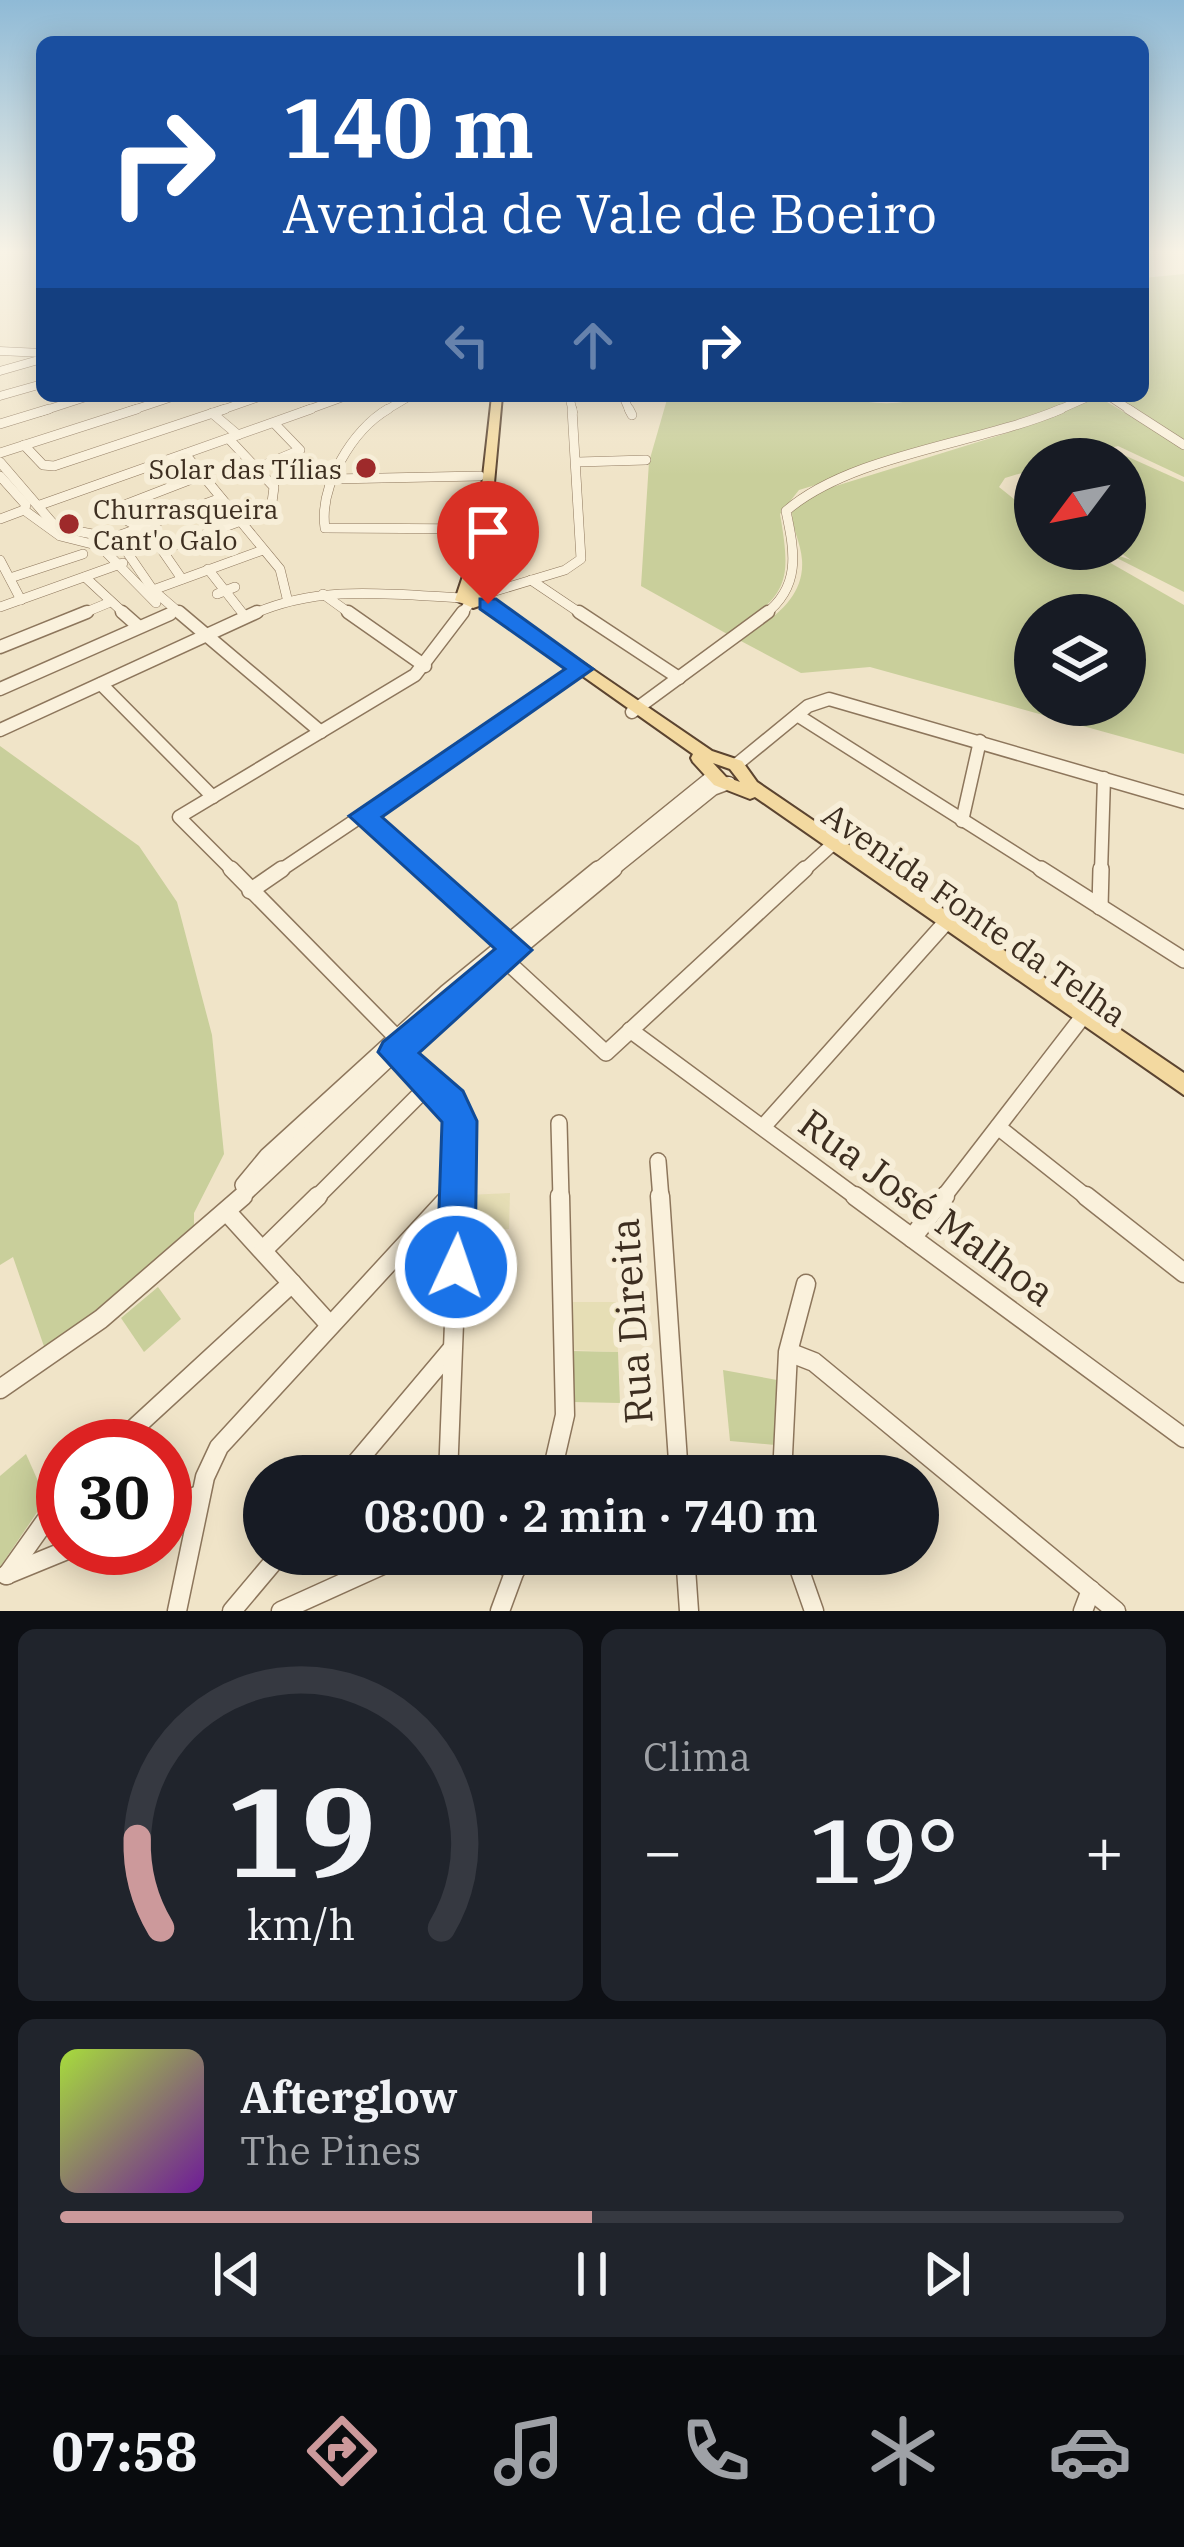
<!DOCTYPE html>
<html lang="pt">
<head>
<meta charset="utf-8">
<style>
	:root { --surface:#171b24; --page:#20242c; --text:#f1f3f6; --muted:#9ea1a6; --line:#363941; --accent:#cc999b }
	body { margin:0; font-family:"IBM Plex Serif",serif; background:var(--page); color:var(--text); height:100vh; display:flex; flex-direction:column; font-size:45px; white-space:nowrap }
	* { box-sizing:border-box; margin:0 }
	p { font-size:39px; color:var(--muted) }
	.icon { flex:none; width:66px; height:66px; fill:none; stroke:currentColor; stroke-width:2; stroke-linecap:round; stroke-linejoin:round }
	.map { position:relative; height:1611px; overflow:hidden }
	.panel { display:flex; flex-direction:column; gap:18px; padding:18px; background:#0d0f14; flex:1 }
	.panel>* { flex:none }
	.top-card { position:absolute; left:36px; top:36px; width:1113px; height:366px; border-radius:18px; box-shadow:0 6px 30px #0003; background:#1a4fa0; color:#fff; overflow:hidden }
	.needle { width:78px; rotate:238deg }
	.tools { position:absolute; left:1014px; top:438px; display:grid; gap:24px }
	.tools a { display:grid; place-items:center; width:132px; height:132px; border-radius:50%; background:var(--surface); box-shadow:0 6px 30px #0003; font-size:60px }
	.speed { position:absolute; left:36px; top:1419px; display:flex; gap:24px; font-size:60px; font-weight:700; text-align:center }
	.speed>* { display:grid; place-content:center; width:156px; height:156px; border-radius:50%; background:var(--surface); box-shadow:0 6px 30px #0003; line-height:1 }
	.speed .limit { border:18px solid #d22; background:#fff; color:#111 }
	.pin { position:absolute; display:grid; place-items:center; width:102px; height:102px; color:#fff; margin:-123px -51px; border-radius:50% 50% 50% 0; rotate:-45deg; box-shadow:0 0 12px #0007 }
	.pin .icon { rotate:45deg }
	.me { position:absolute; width:132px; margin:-66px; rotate:3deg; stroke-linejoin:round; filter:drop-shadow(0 0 9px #0008) }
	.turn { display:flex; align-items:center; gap:42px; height:252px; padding:0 48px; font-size:54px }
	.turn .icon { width:156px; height:156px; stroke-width:2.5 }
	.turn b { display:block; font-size:84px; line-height:102px }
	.lanes { display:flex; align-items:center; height:114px; padding:0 48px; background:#0003; justify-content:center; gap:60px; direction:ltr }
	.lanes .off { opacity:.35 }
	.big { font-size:90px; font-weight:600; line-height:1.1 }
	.panel .widget { flex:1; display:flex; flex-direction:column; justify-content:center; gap:18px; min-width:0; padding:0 42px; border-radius:18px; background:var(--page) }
	.panel .dial { align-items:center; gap:0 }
	.dial svg { height:312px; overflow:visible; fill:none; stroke:var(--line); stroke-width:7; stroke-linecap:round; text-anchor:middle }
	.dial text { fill:var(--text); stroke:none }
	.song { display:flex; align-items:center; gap:36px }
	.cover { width:144px; height:144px; border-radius:18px; background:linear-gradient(135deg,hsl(80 70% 55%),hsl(280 70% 35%)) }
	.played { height:12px; border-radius:6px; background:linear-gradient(90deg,var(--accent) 50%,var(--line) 50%) }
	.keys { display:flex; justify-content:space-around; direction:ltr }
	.heat { display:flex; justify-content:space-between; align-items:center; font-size:66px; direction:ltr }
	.panel .tiles { flex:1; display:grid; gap:18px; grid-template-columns:1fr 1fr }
	.widget:last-child { grid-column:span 2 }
	.trip { position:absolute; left:243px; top:1455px; width:696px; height:120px; border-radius:60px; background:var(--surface); box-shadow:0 6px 30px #0003; font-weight:600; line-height:120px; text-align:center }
	.dock { display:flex; height:192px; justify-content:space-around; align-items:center; background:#090b0e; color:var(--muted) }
	.dock .icon { width:84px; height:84px }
	.dock .selected { color:var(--accent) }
	.dock b { font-size:54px; color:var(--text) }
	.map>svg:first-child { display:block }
</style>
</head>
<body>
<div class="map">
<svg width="1184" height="1611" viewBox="0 0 1184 1611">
	<rect width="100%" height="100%" fill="#f0e4c8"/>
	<g fill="#e6deb5">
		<path d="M510 1193 509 1229 466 1231 468 1195Z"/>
		<path d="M570 1302H616L618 1352 572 1350Z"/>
	</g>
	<g fill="#c9cf9b" fill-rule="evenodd">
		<path d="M1184 274V440L1116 396H1143V278Z"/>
		<path d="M668 396H848C869 406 906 405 927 396H1083L1006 427 799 490 780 514C792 584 788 593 729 635L641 586 649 462Z"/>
		<path d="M1097 396 1184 448V477L1118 446 1069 459H1035V469L1005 478 999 487 1035 516V549H1086L1184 605V754L870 667 801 673 739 640C768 622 805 600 802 560 801 543 792 529 792 512L813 493 1007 433ZM1035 615H1125V705H1035Z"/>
		<path d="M1115 451 1184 482V592L1099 549 1131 560 1115 549H1125V459H1097Z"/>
		<path d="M0 746 139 846 177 902 212 1035 224 1154 194 1213V1229L47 1355 13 1257 0 1265Z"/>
		<path d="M158 1287 181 1319 144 1352 121 1318Z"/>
		<path d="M572 1351 618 1352 620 1403 573 1402Z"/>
		<path d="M723 1370 777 1380 775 1445 730 1441Z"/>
		<path d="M26 1454 46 1499 0 1567V1476Z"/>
	</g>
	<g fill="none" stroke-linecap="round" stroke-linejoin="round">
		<g stroke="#8d765c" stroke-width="9">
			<g id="minor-far4">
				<path d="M0 351 42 353"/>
				<path d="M0 371 42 359"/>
				<path d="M0 396 42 384"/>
				<path d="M569 396 573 412"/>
				<path d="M623 396 630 412"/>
				<path d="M1109 396 1133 412"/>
				<path d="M40 412 89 396"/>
				<path d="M127 412 175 396"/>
				<path d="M216 412 262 396"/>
				<path d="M302 412 346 396"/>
				<path d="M383 412 410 396"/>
				<path d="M1054 412 1090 396"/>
			</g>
		</g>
		<g stroke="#8d765c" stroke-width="10">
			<g id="minor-far3">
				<path d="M388 409C352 430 319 486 325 528L483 529"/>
				<path d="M629 409 632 415"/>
				<path d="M1128 409 1184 445"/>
				<path d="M212 413 238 435"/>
				<path d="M0 424 49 409"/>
				<path d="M24 445 43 465 54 466 225 409"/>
				<path d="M0 453 137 409"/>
				<path d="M185 454 280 569 287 598"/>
				<path d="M0 462 56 527 118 539 153 590 182 615"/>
				<path d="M578 462 646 460"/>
				<path d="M257 468 300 450 274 423"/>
				<path d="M0 476 26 505 24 510 60 536 100 546 156 603"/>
				<path d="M333 479 480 476"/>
				<path d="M40 505 311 409"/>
				<path d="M0 519 24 510"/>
				<path d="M146 527 182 579"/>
				<path d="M141 528 109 511 202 475"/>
				<path d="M115 537 221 498"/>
				<path d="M162 550 271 510 274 487 229 439"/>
				<path d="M0 560 21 600"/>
				<path d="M208 569 244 615"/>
				<path d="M85 577 126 615"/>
				<path d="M10 578 83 554"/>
				<path d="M531 580 583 615"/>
				<path d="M153 590 263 550"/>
				<path d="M217 594 235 587"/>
				<path d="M323 594 352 615"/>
				<path d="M482 595 565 570 581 559 572 409"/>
				<path d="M0 607 123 563"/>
				<path d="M79 615 108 603"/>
				<path d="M251 615C318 584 389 594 462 598"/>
				<path d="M461 615 469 604"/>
				<path d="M764 615C801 587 795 553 786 511 852 454 979 444 1061 409"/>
			</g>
		</g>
		<g stroke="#8d765c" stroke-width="15">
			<g id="minor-far2">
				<path d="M122 612 139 627"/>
				<path d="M179 612 321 732"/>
				<path d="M348 612 425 666"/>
				<path d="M579 612 679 678"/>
				<path d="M0 647 87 612"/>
				<path d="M101 684 213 797"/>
				<path d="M0 689 170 614"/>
				<path d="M632 712 768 612"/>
				<path d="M797 715 1045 872"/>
				<path d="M0 730 257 612"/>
				<path d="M736 765 808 706 829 699 1184 802"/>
				<path d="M363 816 428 872"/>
				<path d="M962 821 980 741"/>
				<path d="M234 872 179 817 415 675 463 612"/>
				<path d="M278 872 581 669"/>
				<path d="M594 872 714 775"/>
				<path d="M610 872 713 789 729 783"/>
				<path d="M802 872 834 843"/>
				<path d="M1101 872 1104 778"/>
			</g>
		</g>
		<g stroke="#8d765c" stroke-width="18">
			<g id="minor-far1">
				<path d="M231 869 403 1044"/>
				<path d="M424 869 511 945"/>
				<path d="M1041 869 1184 960"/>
				<path d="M250 891 282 869"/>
				<path d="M1100 907 1101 869"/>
				<path d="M502 957 606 1053 805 869"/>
				<path d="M630 1030 859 1199"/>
				<path d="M392 1050C460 1113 463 1104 459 1199"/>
				<path d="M559 1123 561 1199"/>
				<path d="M763 1127 947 921"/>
				<path d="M998 1127 1089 1199"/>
				<path d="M658 1161 661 1199"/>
				<path d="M243 1185 267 1156 447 992 598 869"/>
				<path d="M239 1199 416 1033 614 869"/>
				<path d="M315 1199 431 1083"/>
				<path d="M447 1199 461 1184"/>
				<path d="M942 1199 1084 1015"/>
			</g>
		</g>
		<g stroke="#8d765c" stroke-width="21">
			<g id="minor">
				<path d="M660 1196 679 1476"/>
				<path d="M855 1196 1184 1438"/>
				<path d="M1086 1196 1184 1273"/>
				<path d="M227 1212 330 1325"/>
				<path d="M912 1238 945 1196"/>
				<path d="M263 1250 318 1196"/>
				<path d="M791 1353 814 1362 1116 1611"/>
				<path d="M0 1389 101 1319 243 1196"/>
				<path d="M115 1446 292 1283"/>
				<path d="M345 1476 452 1349"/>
				<path d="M448 1476 459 1196"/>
				<path d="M551 1476 565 1415 560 1196"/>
				<path d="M782 1476 788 1352 806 1284"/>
				<path d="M165 1509 201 1494"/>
				<path d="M484 1554 515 1571"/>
				<path d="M685 1554 689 1611"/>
				<path d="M794 1554 814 1611"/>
				<path d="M6 1575 72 1548"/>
				<path d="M7 1575 63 1496"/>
				<path d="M177 1611 205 1477 219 1447 450 1196"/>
				<path d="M232 1611 280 1554"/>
				<path d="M281 1611 407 1554"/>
				<path d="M500 1611 521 1554"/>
				<path d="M1083 1611 1091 1590"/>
			</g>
		</g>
		<g stroke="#5b4430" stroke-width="4">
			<path id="major" d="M492 396H502L485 581 494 602 712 751 742 761 757 782 1184 1073V1095L755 797 750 799 714 785 693 762 691 758 693 754 482 605 473 608 455 600 465 570 473 566ZM713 763 730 769 740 782 726 777Z"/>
		</g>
		<use href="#minor-far4" stroke="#faf1dc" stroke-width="8"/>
		<use href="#minor-far3" stroke="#faf1dc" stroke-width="9"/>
		<use href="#minor-far2" stroke="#faf1dc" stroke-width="12"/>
		<use href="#minor-far1" stroke="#faf1dc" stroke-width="15"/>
		<use href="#minor" stroke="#faf1dc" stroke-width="18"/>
		<use href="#major" fill="#f3d9a0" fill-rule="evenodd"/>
	</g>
	<linearGradient id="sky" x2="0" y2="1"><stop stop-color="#8fbad6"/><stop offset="0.53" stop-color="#f8f3e6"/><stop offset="1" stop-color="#f8f3e6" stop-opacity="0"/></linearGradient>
	<rect width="1184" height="475" fill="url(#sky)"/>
	<path fill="#1a73e8" stroke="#114b97" stroke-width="3" d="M480 599H496L593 669 382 817 532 950 419 1053 463 1091 477 1121 475 1267 470 1280 456 1286 443 1280 437 1267 442 1122 378 1052 383 1042 495 949 349 816 565 669 480 609Z"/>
	<g fill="#9e2a2b" stroke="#f7eed8" stroke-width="4.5">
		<circle cx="366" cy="468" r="12"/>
		<circle cx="69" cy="524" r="12"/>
	</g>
	<g text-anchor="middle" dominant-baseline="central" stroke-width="12" stroke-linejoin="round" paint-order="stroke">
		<g font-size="27" fill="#3d2e20" stroke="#f7eed8" text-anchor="end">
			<text x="342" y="468">Solar das Tílias</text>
			<text x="93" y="508" text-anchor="start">Churrasqueira<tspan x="93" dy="31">Cant'o Galo</tspan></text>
		</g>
		<g font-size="33" fill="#3d2e20" stroke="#f7eed8">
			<text transform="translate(975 914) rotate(35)">Avenida Fonte da Telha</text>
		</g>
		<g font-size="39" fill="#3d2e20" stroke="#f7eed8">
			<text transform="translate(927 1207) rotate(36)">Rua José Malhoa</text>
			<text transform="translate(631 1321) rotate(-94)">Rua Direita</text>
		</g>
	</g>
</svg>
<div class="tools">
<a><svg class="needle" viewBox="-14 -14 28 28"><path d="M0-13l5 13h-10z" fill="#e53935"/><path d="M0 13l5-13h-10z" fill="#9ea1a6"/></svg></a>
<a><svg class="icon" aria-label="layers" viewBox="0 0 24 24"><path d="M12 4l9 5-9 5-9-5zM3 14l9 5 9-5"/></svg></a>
</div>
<div class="speed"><div class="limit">30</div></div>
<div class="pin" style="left:488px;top:604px;background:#d93025"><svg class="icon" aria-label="arrive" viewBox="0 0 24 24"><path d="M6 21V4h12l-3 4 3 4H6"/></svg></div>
<svg class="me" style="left:456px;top:1267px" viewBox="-20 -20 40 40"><circle r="17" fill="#1a73e8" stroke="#fff" stroke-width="3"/><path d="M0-11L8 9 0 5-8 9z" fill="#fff"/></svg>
<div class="trip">08:00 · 2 min · 740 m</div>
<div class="top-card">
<div class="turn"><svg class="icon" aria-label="right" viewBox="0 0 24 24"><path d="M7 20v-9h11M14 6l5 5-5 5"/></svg><div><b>140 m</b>Avenida de Vale de Boeiro</div></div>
<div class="lanes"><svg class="icon off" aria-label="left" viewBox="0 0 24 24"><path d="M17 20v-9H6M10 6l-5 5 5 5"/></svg><svg class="icon off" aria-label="ahead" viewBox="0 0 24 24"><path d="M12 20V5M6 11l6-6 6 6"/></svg><svg class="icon" aria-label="right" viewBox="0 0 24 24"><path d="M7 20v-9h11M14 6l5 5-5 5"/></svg></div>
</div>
</div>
<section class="panel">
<div class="tiles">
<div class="widget dial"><svg viewBox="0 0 100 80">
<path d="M14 69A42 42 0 1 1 86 69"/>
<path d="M14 69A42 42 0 0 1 8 46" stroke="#cc999b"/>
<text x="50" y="56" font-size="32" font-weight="700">19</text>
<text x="50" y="72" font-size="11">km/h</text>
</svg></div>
<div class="widget"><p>Clima</p>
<div class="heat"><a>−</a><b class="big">19°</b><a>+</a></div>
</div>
<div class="widget">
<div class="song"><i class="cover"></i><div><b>Afterglow</b><p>The Pines</p></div></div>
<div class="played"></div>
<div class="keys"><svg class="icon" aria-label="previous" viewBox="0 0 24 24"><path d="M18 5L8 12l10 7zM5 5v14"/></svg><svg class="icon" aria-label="pause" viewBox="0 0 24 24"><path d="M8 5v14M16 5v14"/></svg><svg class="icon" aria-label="next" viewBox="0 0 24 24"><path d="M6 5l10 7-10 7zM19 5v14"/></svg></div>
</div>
</div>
</section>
<nav class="dock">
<b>07:58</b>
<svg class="icon selected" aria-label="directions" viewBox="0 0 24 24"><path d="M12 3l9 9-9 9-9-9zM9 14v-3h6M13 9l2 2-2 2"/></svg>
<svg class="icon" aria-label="music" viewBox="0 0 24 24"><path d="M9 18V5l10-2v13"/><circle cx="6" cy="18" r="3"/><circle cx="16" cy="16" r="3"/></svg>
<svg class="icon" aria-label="phone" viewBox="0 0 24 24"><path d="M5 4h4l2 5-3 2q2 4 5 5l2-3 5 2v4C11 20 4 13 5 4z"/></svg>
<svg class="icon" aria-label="climate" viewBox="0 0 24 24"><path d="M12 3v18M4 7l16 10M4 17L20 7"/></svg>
<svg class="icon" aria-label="car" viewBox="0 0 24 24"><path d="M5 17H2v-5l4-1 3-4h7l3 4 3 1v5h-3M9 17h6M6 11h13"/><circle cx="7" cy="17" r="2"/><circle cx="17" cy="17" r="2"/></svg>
</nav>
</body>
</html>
